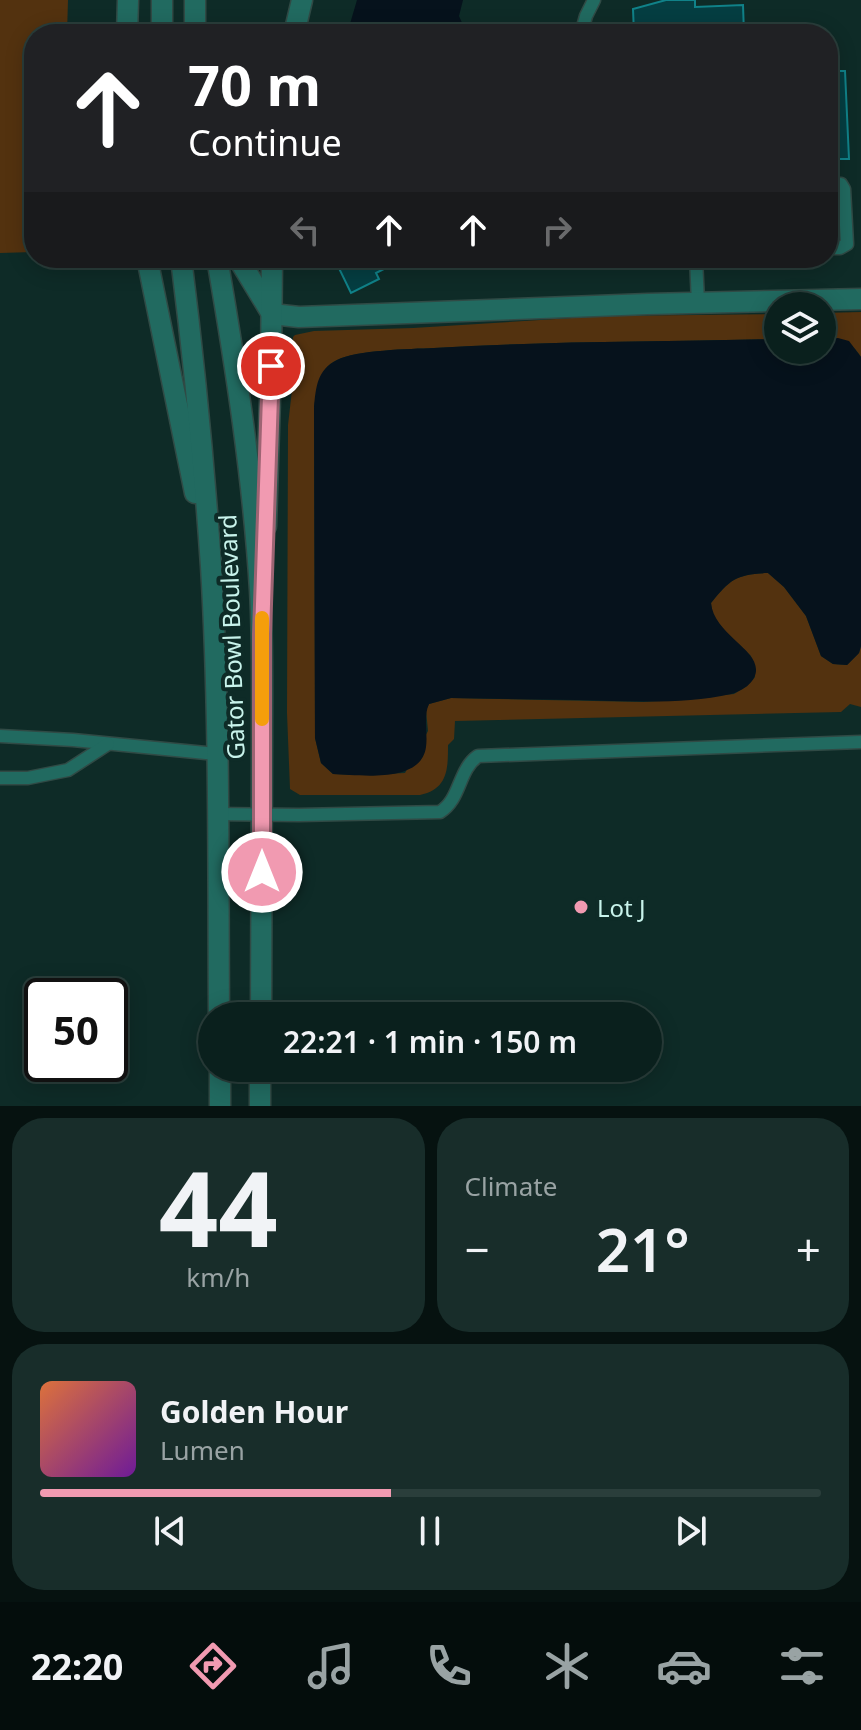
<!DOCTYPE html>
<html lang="en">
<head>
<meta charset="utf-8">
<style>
	:root { --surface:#0a201d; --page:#182d2a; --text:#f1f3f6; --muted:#99a3a4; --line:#2a3e3b; --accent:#f19ab1 }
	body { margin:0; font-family:"Noto Sans",sans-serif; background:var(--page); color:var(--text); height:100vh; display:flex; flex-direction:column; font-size:30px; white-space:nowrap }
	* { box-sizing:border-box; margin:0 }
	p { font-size:26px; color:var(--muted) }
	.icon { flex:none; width:44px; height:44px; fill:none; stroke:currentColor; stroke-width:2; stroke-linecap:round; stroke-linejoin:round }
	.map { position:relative; height:1106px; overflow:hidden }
	.sheet { display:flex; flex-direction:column; gap:12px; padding:12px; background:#061210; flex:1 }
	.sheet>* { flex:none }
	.guide { position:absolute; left:24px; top:24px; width:814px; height:244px; border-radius:32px; box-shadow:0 4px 20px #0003,0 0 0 2px var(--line); background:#202124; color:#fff; overflow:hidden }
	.fabs { position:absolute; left:764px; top:292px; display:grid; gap:16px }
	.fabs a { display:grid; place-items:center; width:72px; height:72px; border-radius:50%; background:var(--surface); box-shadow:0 4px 20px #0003,0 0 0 2px var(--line); font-size:40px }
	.speed { position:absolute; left:24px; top:978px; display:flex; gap:16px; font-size:40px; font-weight:700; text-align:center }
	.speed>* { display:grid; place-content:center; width:104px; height:104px; border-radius:50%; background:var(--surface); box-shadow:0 4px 20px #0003,0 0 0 2px var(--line); line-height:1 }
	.speed .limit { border:4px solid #111; border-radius:12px; background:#fff; color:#111 }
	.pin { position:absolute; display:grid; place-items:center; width:68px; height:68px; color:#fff; margin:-34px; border:4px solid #fff; border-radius:50%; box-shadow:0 2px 8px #0007 }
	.me { position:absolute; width:88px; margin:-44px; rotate:0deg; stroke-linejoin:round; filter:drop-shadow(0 0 6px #0008) }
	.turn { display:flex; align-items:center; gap:28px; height:168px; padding:0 32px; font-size:36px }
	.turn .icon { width:104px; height:104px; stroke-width:2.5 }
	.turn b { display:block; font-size:56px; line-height:68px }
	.lanes { display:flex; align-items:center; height:76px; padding:0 32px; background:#0003; justify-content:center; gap:40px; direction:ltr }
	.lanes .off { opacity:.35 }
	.big { font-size:60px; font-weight:600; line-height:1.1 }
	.sheet .widget { flex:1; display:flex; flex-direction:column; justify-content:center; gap:12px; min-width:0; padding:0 28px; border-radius:32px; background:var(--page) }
	.sheet .dial { align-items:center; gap:0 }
	.dial b { font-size:104px; line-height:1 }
	.song { display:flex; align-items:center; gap:24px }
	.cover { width:96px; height:96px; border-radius:12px; background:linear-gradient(135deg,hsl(20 70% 55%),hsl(280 70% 35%)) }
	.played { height:8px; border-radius:4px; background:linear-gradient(90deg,var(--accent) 45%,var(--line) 45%) }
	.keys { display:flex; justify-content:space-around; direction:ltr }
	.heat { display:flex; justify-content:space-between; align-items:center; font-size:44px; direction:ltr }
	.sheet .tiles { flex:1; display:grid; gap:12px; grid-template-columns:1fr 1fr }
	.widget:last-child { grid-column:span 2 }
	.trip { position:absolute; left:198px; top:1002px; width:464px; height:80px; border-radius:40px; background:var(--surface); box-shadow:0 4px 20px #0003,0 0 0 2px var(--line); font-weight:600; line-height:80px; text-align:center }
	.tab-bar { display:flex; height:128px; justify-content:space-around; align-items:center; background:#040d0c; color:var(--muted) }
	.tab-bar .icon { width:56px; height:56px }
	.tab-bar .on { color:var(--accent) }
	.tab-bar b { font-size:36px; color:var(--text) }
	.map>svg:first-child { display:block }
</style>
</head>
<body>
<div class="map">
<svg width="861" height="1106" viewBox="0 0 861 1106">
	<rect width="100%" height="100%" fill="#0e2b27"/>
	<g fill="#53320f">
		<path d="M0 0H68L67 34H34V252L0 253Z"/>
		<path d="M861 312V357C850 340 841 338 822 339V313Z"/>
		<path d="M778 314V339C663 342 549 341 434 348 411 349 356 350 337 360 318 369 318 388 314 407L315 738 321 763 333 774 362 775 405 773 428 731 426 710 429 704 451 698 643 702 677 700 734 694 747 686 755 677 751 656 724 630 712 614 711 603C730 579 737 574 768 573L784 587 806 616 821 656 833 664 847 665 859 653 861 646V707L850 704 841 712 455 721 454 739 448 745C448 769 448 789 420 795H300L290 789 287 713 288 425 292 390 293 337 295 335 314 331 413 328 604 316Z"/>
	</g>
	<g fill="#06121c">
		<path d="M357 0H463L459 16 467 34H347Z"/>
		<path d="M838 338 849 341 861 357V646L859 653 847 665 833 664 821 656 806 616 784 587 768 573C737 574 730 579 711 603 714 634 758 649 756 671 755 683 742 691 731 694 683 705 628 701 579 700 536 699 494 699 451 698L429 704C423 717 428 733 426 747 421 784 360 775 333 774L321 763 315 738 314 407C316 387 317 370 337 360 356 350 410 349 434 348 548 341 663 342 778 339V350H822V339Z"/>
	</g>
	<g fill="#053e42" stroke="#108289" stroke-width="2">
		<path d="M666 0H695V7L743 5 744 34H634L633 9Z"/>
		<path d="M828 71H845L849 159H828Z"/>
		<path d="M334 258H405L376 273 379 279 351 293Z"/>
	</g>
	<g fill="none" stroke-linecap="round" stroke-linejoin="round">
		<g stroke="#304a45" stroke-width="15">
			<g id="service">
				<path d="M581 34 586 16 594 0"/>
				<path d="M828 184H841L844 189 847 244 840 248H828"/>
				<path d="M696 258 698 303"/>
				<path d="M0 736 73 740 216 754"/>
				<path d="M0 778H28L68 770 108 744"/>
				<path d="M217 814 299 815 440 812C461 799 458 770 478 756L861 742"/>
			</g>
		</g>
		<g stroke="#304a45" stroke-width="23">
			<path id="minor" d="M272 314 299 317 648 304 861 299"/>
		</g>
		<g stroke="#304a45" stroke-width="23">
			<g id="secondary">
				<path d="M195 0V34"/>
				<path d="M127 34 128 0"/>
				<path d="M162 34V0"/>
				<path d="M294 34 302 0"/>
				<path d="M147 258 195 493"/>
				<path d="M181 258C194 361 204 463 211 566 220 716 218 866 219 1016"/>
				<path d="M217 258C236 368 253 478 260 590 263 641 262 691 262 742 262 833 261 925 261 1016"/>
				<path d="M238 258 272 314"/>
				<path d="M266 526 271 366 272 258"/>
				<path d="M220 1068V1106"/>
				<path d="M260 1106V1068"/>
			</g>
		</g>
		<use href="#service" stroke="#216a60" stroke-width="12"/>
		<use href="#minor" stroke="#216a60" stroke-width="20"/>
		<use href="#secondary" stroke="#216a60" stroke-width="20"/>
	</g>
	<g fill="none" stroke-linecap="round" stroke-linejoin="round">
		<g stroke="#9d6473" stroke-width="20">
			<path id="route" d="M262 872V634L271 366"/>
		</g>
		<use href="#route" stroke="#f19ab1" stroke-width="14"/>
		<path stroke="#f59e0b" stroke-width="14" d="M262 719V618"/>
	</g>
	<circle fill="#f19ab1" stroke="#0e2b27" stroke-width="3" cx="581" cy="907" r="8"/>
	<g text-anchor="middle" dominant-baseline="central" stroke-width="8" stroke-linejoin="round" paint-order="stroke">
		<g font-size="24" fill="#c8f3eb" stroke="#0e2b27">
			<text transform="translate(231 637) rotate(-92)">Gator Bowl Boulevard</text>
		</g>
		<g font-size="24" fill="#c8f3eb" stroke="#0e2b27" text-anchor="start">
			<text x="597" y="907">Lot J</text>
		</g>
	</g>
</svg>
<div class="fabs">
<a><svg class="icon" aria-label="layers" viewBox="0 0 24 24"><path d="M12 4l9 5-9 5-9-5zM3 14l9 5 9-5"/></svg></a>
</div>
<div class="speed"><div class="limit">50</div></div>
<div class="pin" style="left:271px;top:366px;background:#d93025"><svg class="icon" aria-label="arrive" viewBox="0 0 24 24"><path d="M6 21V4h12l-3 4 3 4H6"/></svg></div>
<svg class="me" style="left:262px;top:872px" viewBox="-20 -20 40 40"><circle r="17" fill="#f19ab1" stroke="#fff" stroke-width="3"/><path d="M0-11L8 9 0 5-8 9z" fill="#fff"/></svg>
<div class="trip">22:21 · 1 min · 150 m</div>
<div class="guide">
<div class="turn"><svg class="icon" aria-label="ahead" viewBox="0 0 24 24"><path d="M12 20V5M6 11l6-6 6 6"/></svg><div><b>70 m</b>Continue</div></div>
<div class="lanes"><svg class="icon off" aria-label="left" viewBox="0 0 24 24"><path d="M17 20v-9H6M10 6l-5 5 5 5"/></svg><svg class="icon" aria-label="ahead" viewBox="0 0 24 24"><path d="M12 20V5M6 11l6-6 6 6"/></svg><svg class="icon" aria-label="ahead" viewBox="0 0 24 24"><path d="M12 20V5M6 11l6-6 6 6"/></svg><svg class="icon off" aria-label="right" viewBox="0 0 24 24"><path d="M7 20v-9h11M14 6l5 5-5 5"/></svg></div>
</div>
</div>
<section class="sheet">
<div class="tiles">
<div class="widget dial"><b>44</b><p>km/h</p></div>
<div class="widget"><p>Climate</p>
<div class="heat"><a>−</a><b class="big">21°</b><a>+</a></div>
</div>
<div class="widget">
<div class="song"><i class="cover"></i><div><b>Golden Hour</b><p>Lumen</p></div></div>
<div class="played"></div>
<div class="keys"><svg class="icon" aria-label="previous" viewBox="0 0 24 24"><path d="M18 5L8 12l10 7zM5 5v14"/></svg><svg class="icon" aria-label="pause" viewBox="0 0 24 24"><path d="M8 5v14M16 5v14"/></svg><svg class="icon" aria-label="next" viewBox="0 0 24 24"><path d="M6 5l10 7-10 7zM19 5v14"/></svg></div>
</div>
</div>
</section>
<nav class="tab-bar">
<b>22:20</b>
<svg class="icon on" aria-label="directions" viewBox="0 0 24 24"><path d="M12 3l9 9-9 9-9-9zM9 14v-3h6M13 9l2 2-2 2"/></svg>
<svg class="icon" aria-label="music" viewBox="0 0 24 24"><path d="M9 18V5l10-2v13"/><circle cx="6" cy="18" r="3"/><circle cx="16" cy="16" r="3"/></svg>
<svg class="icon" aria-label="phone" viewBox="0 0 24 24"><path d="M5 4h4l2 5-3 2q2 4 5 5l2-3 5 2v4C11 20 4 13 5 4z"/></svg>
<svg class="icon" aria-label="climate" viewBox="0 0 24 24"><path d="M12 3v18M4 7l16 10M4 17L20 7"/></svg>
<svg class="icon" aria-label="car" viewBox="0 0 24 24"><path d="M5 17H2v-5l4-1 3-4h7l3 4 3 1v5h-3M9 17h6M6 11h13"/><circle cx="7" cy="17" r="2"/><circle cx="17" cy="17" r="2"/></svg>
<svg class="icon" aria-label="filters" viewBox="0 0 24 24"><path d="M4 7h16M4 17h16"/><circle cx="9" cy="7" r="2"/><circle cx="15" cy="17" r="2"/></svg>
</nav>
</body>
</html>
